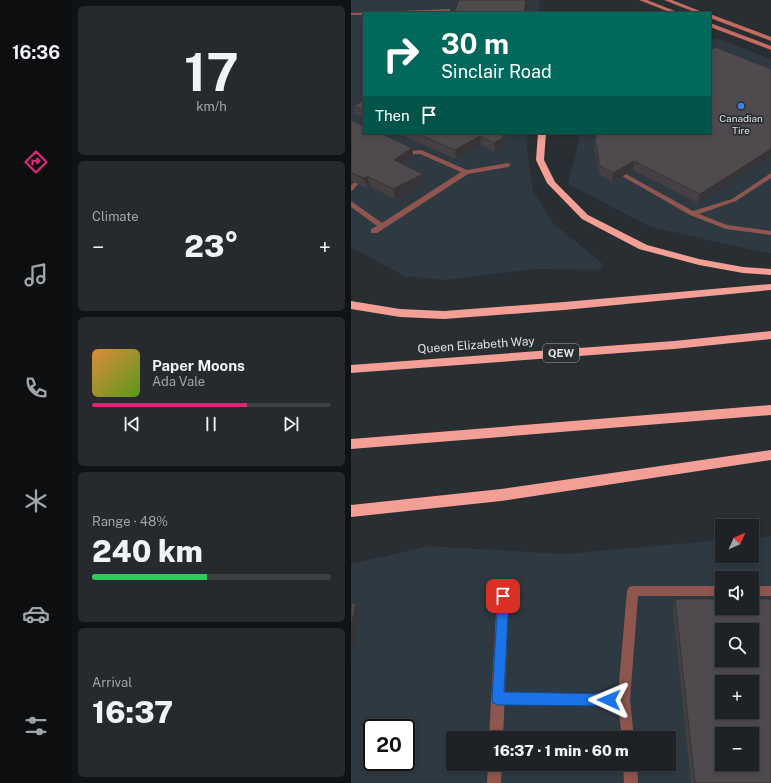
<!DOCTYPE html>
<html lang="en">
<head>
<meta charset="utf-8">
<style>
	:root { --surface:#1e2226; --page:#262a2e; --text:#f1f3f6; --muted:#a1a4a7; --line:#3c3f43; --accent:#db2777 }
	body { margin:0; font-family:"Public Sans",sans-serif; background:var(--page); color:var(--text); height:100vh; display:flex; flex-direction:column; font-size:15px; white-space:nowrap }
	* { box-sizing:border-box; margin:0 }
	p { font-size:13px; color:var(--muted) }
	.icon { flex:none; width:22px; height:22px; fill:none; stroke:currentColor; stroke-width:2; stroke-linecap:round; stroke-linejoin:round }
	.map { position:relative; flex:1; overflow:hidden }
	.side { display:flex; flex-direction:column; gap:6px; padding:6px; background:#101315; width:279px }
	.side>* { flex:none }
	.banner { position:absolute; left:12px; top:12px; width:348px; height:122px; border-radius:0px; box-shadow:0 2px 6px #0003,0 0 0 1px var(--line); background:#00695c; color:#fff; overflow:hidden }
	.needle { width:26px; rotate:45deg }
	.fabs { position:absolute; left:364px; top:519px; display:grid; gap:8px }
	.fabs a { display:grid; place-items:center; width:44px; height:44px; border-radius:0px; background:var(--surface); box-shadow:0 2px 6px #0003,0 0 0 1px var(--line); font-size:20px }
	.speed { position:absolute; left:12px; top:719px; display:flex; gap:8px; font-size:20px; font-weight:700; text-align:center }
	.speed>* { display:grid; place-content:center; width:52px; height:52px; border-radius:50%; background:var(--surface); box-shadow:0 2px 6px #0003,0 0 0 1px var(--line); line-height:1 }
	.speed .limit { border:2px solid #111; border-radius:6px; background:#fff; color:#111 }
	.pin { position:absolute; display:grid; place-items:center; width:34px; height:34px; color:#fff; margin:-17px; border-radius:8px; box-shadow:0 2px 6px #0006 }
	.me { position:absolute; width:44px; margin:-22px; rotate:271deg; stroke-linejoin:round; filter:drop-shadow(0 0 3px #0008) }
	.turn { display:flex; align-items:center; gap:14px; height:84px; padding:0 12px; font-size:18px }
	.turn .icon { width:52px; height:52px; stroke-width:2.5 }
	.turn b { display:block; font-size:28px; line-height:34px }
	.then { display:flex; align-items:center; height:38px; padding:0 12px; background:#0003; gap:8px; font-size:15px }
	.big { font-size:30px; font-weight:800; line-height:1.1 }
	.side .card { flex:1; display:flex; flex-direction:column; justify-content:center; gap:6px; min-width:0; padding:0 14px; border-radius:6px; background:var(--page) }
	.side .dial { align-items:center; gap:0 }
	.dial b { font-size:52px; line-height:1 }
	.song { display:flex; align-items:center; gap:12px }
	.cover { width:48px; height:48px; border-radius:6px; background:linear-gradient(135deg,hsl(30 70% 55%),hsl(90 70% 35%)) }
	.played { height:4px; border-radius:2px; background:linear-gradient(90deg,var(--accent) 65%,var(--line) 65%) }
	.keys { display:flex; justify-content:space-around; direction:ltr }
	.heat { display:flex; justify-content:space-between; align-items:center; font-size:22px; direction:ltr }
	.charge { height:6px; border-radius:3px; background:linear-gradient(90deg,#34c759 48%,var(--line) 0) }
	.trip { position:absolute; left:95px; top:731px; width:230px; height:40px; border-radius:0px; background:var(--surface); box-shadow:0 2px 6px #0003,0 0 0 1px var(--line); font-weight:800; line-height:40px; text-align:center }
	main { display:flex; flex:1; min-height:0 }
	.dock { display:flex; flex-direction:column; width:72px; justify-content:space-around; align-items:center; background:#0c0e0f; color:var(--muted) }
	.dock .icon { width:28px; height:28px }
	.dock .active { color:var(--accent) }
	.dock b { font-size:18px; color:var(--text) }
	.map>svg:first-child { display:block }
</style>
</head>
<body>
<main>
<nav class="dock">
<b>16:36</b>
<svg class="icon active" aria-label="directions" viewBox="0 0 24 24"><path d="M12 3l9 9-9 9-9-9zM9 14v-3h6M13 9l2 2-2 2"/></svg>
<svg class="icon" aria-label="music" viewBox="0 0 24 24"><path d="M9 18V5l10-2v13"/><circle cx="6" cy="18" r="3"/><circle cx="16" cy="16" r="3"/></svg>
<svg class="icon" aria-label="phone" viewBox="0 0 24 24"><path d="M5 4h4l2 5-3 2q2 4 5 5l2-3 5 2v4C11 20 4 13 5 4z"/></svg>
<svg class="icon" aria-label="climate" viewBox="0 0 24 24"><path d="M12 3v18M4 7l16 10M4 17L20 7"/></svg>
<svg class="icon" aria-label="car" viewBox="0 0 24 24"><path d="M5 17H2v-5l4-1 3-4h7l3 4 3 1v5h-3M9 17h6M6 11h13"/><circle cx="7" cy="17" r="2"/><circle cx="17" cy="17" r="2"/></svg>
<svg class="icon" aria-label="filters" viewBox="0 0 24 24"><path d="M4 7h16M4 17h16"/><circle cx="9" cy="7" r="2"/><circle cx="15" cy="17" r="2"/></svg>
</nav>
<section class="side">
<div class="card dial"><b>17</b><p>km/h</p></div>
<div class="card"><p>Climate</p>
<div class="heat"><a>−</a><b class="big">23°</b><a>+</a></div>
</div>
<div class="card">
<div class="song"><i class="cover"></i><div><b>Paper Moons</b><p>Ada Vale</p></div></div>
<div class="played"></div>
<div class="keys"><svg class="icon" aria-label="previous" viewBox="0 0 24 24"><path d="M18 5L8 12l10 7zM5 5v14"/></svg><svg class="icon" aria-label="pause" viewBox="0 0 24 24"><path d="M8 5v14M16 5v14"/></svg><svg class="icon" aria-label="next" viewBox="0 0 24 24"><path d="M6 5l10 7-10 7zM19 5v14"/></svg></div>
</div>
<div class="card"><p>Range · 48%</p><b class="big">240 km</b><div class="charge"></div></div>
<div class="card"><p>Arrival</p><b class="big">16:37</b></div>
</section>
<div class="map">
<svg width="420" height="783" viewBox="0 0 420 783">
	<rect width="100%" height="100%" fill="#282e32"/>
	<g fill="#2f3941" fill-rule="evenodd">
		<path d="M0 0H189L187 13H13V133H177L176 151 182 191 203 224 251 263V270L183 269 93 280 53 276 0 247Z"/>
		<path d="M365 38 420 59V253H415L300 227 217 184 230 133H359V42Z"/>
		<path d="M420 536V783H0V564L77 546 212 554 371 540V556H401V538ZM371 578H401V608H371ZM371 630H401V660H371ZM371 682H401V712H371ZM21 728H55V762H21ZM371 734H401V764H371ZM102 738H318V764H102Z"/>
	</g>
	<g fill="none" stroke-linecap="round" stroke-linejoin="round">
		<g fill="#8f5650" fill-rule="evenodd">
			<path d="M97 9H99V11L13 13V15H0V13Z"/>
			<path d="M70 150 116 170 157 163 160 165 157 167 117 174 26 233H20V229L26 226 0 207V201L31 223 110 172 69 154 54 155 51 153 54 151Z"/>
			<path d="M273 173 342 211 381 199 420 173V178L385 201 348 214 376 225 420 231V235L375 229 339 215 271 176V174Z"/>
			<path d="M5 181 8 183 2 190 0 191V185Z"/>
			<path d="M282 586H371V596H287L279 700 283 738H271L267 706 147 705 143 703 141 699 143 695 147 693 267 694 276 591 278 587Z"/>
			<rect x="401" y="586" width="19" height="10"/>
			<path d="M272 764H286L287 783H273Z"/>
		</g>
		<g fill="#8f5650" fill-rule="evenodd">
			<path d="M152 590 156 592 158 596 152 738H138L146 596 148 592Z"/>
			<path d="M137 764H151L150 783H136Z"/>
		</g>
		<g fill="#c66a62" fill-rule="evenodd">
			<path d="M288 0H296L329 13H321Z"/>
			<path d="M313 0H321L354 13H346Z"/>
			<path d="M359 14 420 37V41L359 18Z"/>
			<path d="M359 23 420 46V50L359 27Z"/>
		</g>
		<g fill="#f49f95" fill-rule="evenodd">
			<path d="M187 133H195L193 160 204 182 237 215 296 245 348 259 392 267 420 269V275L392 273 348 265 288 249 231 219 196 183 185 160Z"/>
			<path d="M420 284V290L213 310 93 319 49 317 0 309V301L49 309 93 311 213 302Z"/>
			<path d="M420 331V339L323 349 0 373V365L323 341Z"/>
			<path d="M420 405V415L0 449V439Z"/>
			<path d="M420 450V460L150 501 0 517V505L150 489Z"/>
		</g>
	</g>
	<g fill="#444043">
		<path d="M420 69 347 203 282 170 261 182 249 175 243 149 244 140Z"/>
		<path d="M13 100V118L4 114 2 106Z"/>
		<path d="M0 120 61 148 62 157 52 164 74 183 44 199 19 186 16 188 0 181Z"/>
		<path d="M46 133H154L153 147 144 152 130 145 105 159Z"/>
		<path d="M324 599 420 783H340L322 608Z"/>
	</g>
	<g fill="#373437">
		<path d="M175 0H177L175 13H173Z"/>
		<path d="M152 133H154L153 147 144 152 143 143Z"/>
		<path d="M129 136 130 145 105 159 104 150Z"/>
		<path d="M61 148 62 157 45 169 43 160Z"/>
		<path d="M420 149V156L347 203 349 194Z"/>
		<path d="M283 161 282 170 261 182 262 173Z"/>
		<path d="M72 174 74 183 44 199 42 189Z"/>
		<path d="M16 176 19 186 16 188 13 178Z"/>
		<path d="M5 603 9 612 0 661V626Z"/>
	</g>
	<g fill="#4f4a4e" stroke="#373437" fill-rule="evenodd">
		<path d="M108 0H175L173 13H103Z"/>
		<path d="M364 47 420 69V149L349 194 283 161 262 173 249 166 244 140 246 133H359V50Z"/>
		<path d="M13 100V110L2 106Z"/>
		<path d="M0 120 13 126V133H29L61 148 43 160 72 174 42 189 16 176 13 178 0 173Z"/>
		<path d="M65 133H152V138L143 143 129 136 104 150Z"/>
		<path d="M324 599H371V608H401V599H420V783H344ZM371 630H401V660H371ZM371 682H401V712H371ZM371 734H401V764H371Z"/>
		<path d="M0 603H5L0 626Z"/>
	</g>
	<path fill="#1a73e8" stroke="#114b97" d="M152 591 156 592 158 596 153 692 258 694 262 695 264 700 262 704 258 706 147 705 142 703 141 699 147 596 148 592Z"/>
	<circle fill="#3f7fe0" stroke="#282e32" stroke-width="1.5" cx="390" cy="106" r="4"/>
	<g text-anchor="middle" dominant-baseline="central" stroke-width="3.5" stroke-linejoin="round" paint-order="stroke">
		<g font-size="10" fill="#dde0e3" stroke="#282e32">
			<text x="390" y="118">Canadian<tspan x="390" dy="12">Tire</tspan></text>
		</g>
		<rect fill="#282e32" stroke="#a7abae" stroke-width="1" x="192" y="344" width="36" height="18" rx="3"/>
		<g font-size="11" font-weight="bold" fill="#dde0e3">
			<text x="210" y="353">QEW</text>
		</g>
		<g font-size="12" fill="#dde0e3" stroke="#282e32">
			<text transform="translate(125 345) rotate(-4)">Queen Elizabeth Way</text>
		</g>
	</g>
</svg>
<div class="fabs">
<a><svg class="needle" viewBox="-14 -14 28 28"><path d="M0-13l5 13h-10z" fill="#e53935"/><path d="M0 13l5-13h-10z" fill="#a1a4a7"/></svg></a>
<a><svg class="icon" aria-label="sound" viewBox="0 0 24 24"><path d="M4 9h4l5-4v14l-5-4H4zM17 9q2 3 0 6"/></svg></a>
<a><svg class="icon" aria-label="search" viewBox="0 0 24 24"><circle cx="10" cy="10" r="6"/><path d="M15 15l6 6"/></svg></a>
<a>+</a>
<a>−</a>
</div>
<div class="speed"><div class="limit">20</div></div>
<div class="pin" style="left:152px;top:596px;background:#d93025"><svg class="icon" aria-label="arrive" viewBox="0 0 24 24"><path d="M6 21V4h12l-3 4 3 4H6"/></svg></div>
<svg class="me" style="left:258px;top:700px" viewBox="-20 -20 40 40"><path d="M0-17L14 15 0 8-14 15z" fill="#1a73e8" stroke="#fff" stroke-width="4"/></svg>
<div class="trip">16:37 · 1 min · 60 m</div>
<div class="banner">
<div class="turn"><svg class="icon" aria-label="right" viewBox="0 0 24 24"><path d="M7 20v-9h11M14 6l5 5-5 5"/></svg><div><b>30 m</b>Sinclair Road</div></div>
<div class="then">Then<svg class="icon" aria-label="arrive" viewBox="0 0 24 24"><path d="M6 21V4h12l-3 4 3 4H6"/></svg></div>
</div>
</div>
</main>
</body>
</html>
